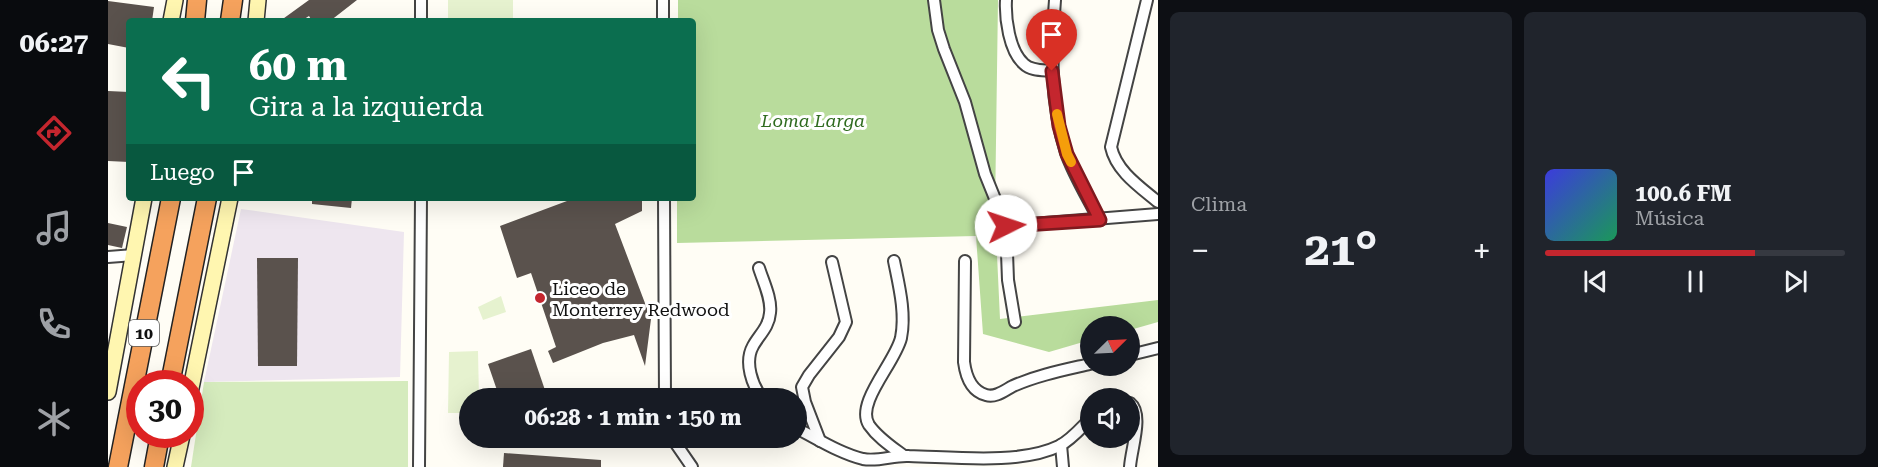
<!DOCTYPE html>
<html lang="es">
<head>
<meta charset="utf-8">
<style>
	:root { --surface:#171b24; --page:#20242c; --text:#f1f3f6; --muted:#9ea1a6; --line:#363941; --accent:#c4262e }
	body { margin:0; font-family:"Roboto Serif",serif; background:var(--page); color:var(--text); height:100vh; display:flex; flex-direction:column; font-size:22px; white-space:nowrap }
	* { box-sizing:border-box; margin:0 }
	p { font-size:20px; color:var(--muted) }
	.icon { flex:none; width:33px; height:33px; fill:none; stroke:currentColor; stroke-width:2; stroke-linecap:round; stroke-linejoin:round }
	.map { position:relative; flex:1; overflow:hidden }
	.details { display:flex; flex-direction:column; gap:12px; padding:12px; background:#0d0f14; width:720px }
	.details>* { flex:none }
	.top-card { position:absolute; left:18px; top:18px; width:570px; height:183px; border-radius:6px; box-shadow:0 6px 24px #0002; background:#0b6e4f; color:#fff; overflow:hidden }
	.needle { width:39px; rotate:66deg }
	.fabs { position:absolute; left:972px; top:316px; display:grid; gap:12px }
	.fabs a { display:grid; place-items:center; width:60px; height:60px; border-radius:50%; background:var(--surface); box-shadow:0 6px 24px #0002; font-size:30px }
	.speed { position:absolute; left:18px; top:370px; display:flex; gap:12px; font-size:30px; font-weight:700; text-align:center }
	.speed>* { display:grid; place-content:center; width:78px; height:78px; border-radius:50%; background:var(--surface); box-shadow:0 6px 24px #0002; line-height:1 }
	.speed .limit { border:9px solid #d22; background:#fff; color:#111 }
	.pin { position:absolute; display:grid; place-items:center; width:51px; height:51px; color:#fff; margin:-62px -26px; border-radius:50% 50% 50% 0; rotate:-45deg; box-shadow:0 0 6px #0007 }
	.pin .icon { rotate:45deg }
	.me { position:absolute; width:66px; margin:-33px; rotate:86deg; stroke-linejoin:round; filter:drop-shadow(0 0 4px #0008) }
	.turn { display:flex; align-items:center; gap:21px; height:126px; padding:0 24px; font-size:27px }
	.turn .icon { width:78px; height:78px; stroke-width:2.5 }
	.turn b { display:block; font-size:42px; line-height:51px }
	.then { display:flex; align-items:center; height:57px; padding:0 24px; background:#0003; gap:12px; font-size:22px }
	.big { font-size:45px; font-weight:700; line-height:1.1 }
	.details .widget { flex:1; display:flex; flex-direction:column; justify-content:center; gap:9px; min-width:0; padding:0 21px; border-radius:9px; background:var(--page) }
	.song { display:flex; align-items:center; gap:18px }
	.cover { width:72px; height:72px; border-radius:9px; background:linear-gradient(135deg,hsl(240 70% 55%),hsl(150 70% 35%)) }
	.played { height:6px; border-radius:3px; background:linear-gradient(90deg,var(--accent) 70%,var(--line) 70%) }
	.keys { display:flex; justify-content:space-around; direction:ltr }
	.heat { display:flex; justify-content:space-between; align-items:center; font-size:33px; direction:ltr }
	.details .tiles { flex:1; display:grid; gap:12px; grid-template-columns:repeat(2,1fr) }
	.trip { position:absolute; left:351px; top:388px; width:348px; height:60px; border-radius:30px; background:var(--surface); box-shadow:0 6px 24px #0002; font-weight:700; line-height:60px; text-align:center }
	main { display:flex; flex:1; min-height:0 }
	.menu { display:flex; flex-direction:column; width:108px; justify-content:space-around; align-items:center; background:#090b0e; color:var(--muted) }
	.menu .icon { width:42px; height:42px }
	.menu .on { color:var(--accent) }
	.menu b { font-size:27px; color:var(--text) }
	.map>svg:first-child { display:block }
</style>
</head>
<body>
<main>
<nav class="menu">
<b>06:27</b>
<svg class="icon on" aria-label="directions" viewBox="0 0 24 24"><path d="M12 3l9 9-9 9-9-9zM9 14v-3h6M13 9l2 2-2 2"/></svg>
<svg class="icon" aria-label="music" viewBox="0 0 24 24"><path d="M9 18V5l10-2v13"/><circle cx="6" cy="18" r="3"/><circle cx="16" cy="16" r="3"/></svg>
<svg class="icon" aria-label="phone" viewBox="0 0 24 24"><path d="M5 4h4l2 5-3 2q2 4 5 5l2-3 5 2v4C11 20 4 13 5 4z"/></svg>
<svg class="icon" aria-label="climate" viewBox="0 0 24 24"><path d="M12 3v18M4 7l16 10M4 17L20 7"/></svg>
</nav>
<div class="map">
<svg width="1050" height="467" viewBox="0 0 1050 467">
	<rect width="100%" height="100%" fill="#fffdf5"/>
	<path fill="#eee6ef" d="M133 209 296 232 292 377 96 382Z"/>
	<path fill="#d5ebbd" d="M300 381V467H83L96 382Z"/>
	<path fill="#b9dc9c" d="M570 0H890L887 212 892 319 1050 300V322L1022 330V327H982V340L941 352 875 334 868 236 569 243V198H585V21H570Z"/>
	<g fill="#e6f2cf">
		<rect x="340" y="0" width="65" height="21"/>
		<path d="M393 296 398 312 375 320 370 307Z"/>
		<path d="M370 351 371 399H362L361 413H340L341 352Z"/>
	</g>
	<g fill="#5a524d">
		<path d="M201 0H249L222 21H204L201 16 193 21H172Z"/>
		<path d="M0 1 46 7 44 21H21V48L0 44Z"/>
		<path d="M0 91 21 92V162L0 161Z"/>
		<path d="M204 198H244L243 208 204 204Z"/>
		<path d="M467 198H534V211L507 224 543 319 537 366 526 335 495 343 445 363 440 351 448 347 423 273 409 278 392 226Z"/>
		<path d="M0 223 19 227 14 248 0 245Z"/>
		<path d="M149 258H190L189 366H150Z"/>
		<path d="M423 349 440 399H392L380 364Z"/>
		<path d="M396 453 493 460V467H395Z"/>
	</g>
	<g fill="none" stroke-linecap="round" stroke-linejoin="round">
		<g stroke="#444" stroke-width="14">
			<g id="street">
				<path d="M555 0V21"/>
				<path d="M826 0 830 30 836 49 857 102 877 174 898 226 900 280 907 322"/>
				<path d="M898 0C897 18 901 51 916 64 923 71 935 70 944 71"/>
				<path d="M947 0C943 51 942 103 958 153 966 176 980 198 991 220"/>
				<path d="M1039 0 1003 147C1008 171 1032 187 1050 202"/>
				<path d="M313 21V0"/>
				<path d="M556 198 557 399"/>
				<path d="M898 226 1050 214"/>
				<path d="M0 257 26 255"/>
				<path d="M786 261C791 286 798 313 793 338 787 363 747 403 761 425 770 438 784 447 796 456"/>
				<path d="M857 261 856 362C858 377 863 391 878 395 888 398 897 390 905 386 930 375 956 370 982 364"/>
				<path d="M651 268C655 281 664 299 662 313 661 327 651 335 645 346 636 362 644 386 655 399"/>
				<path d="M1022 355 1050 348"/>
				<path d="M1022 403C1036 414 1023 449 1022 467"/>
				<path d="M688 428C710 439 731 453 755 459 771 462 785 455 801 456 845 457 912 465 951 446 963 440 973 428 982 419"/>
				<path d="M564 438 584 467"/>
				<path d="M712 441 697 402 694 387 701 375 731 337 738 322 724 262"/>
				<path d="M953 445 955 467"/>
				<path d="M311 467 313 198"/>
			</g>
		</g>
		<g stroke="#333" stroke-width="18">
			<g id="secondary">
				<path d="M63 21 67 0"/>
				<path d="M148 21 150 0"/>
				<path d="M0 392 36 198"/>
				<path d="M82 393 122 198"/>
				<path d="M67 467 74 435"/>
			</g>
		</g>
		<g stroke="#222" stroke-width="21">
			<g id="highway">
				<path d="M87 21 89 0"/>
				<path d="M122 21 125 0"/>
				<path d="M62 384 99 198"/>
				<path d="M10 467 63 198"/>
				<path d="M46 467 52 435"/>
			</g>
		</g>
		<use href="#street" stroke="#fff" stroke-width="10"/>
		<use href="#secondary" stroke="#fff6b0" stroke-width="15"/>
		<use href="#highway" stroke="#f5a25d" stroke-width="18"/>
	</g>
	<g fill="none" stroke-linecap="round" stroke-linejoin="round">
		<g stroke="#7f191e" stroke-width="15">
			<path id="route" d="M898 226 992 220 959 154 951 126 944 71"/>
		</g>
		<use href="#route" stroke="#c4262e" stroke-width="10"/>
		<path stroke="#f59e0b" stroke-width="10" d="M949 114 959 154 963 162"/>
	</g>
	<circle fill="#c4262e" stroke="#fff" stroke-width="2" cx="432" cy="298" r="6"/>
	<g text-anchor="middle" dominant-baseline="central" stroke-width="6" stroke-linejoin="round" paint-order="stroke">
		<rect fill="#fff" stroke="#585858" stroke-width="1.5" x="21" y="320" width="30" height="26" rx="4.5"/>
		<g font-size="16" font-weight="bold" fill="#111">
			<text x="36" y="333">10</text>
		</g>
		<g font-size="18" font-style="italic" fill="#2f6b1f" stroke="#fff">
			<text x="705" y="120">Loma Larga</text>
		</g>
		<g font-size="18" fill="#111" stroke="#fff" text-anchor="start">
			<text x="444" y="288">Liceo de<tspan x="444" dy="21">Monterrey Redwood</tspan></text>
		</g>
	</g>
</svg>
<div class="fabs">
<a><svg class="needle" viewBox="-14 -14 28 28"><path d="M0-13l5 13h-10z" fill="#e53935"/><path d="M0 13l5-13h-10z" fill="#9ea1a6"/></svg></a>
<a><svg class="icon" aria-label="sound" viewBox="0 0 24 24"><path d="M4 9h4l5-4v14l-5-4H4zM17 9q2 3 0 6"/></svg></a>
</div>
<div class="speed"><div class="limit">30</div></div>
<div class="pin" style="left:944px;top:71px;background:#d93025"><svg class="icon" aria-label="arrive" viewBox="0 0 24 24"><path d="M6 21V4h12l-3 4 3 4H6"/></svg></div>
<svg class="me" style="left:898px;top:226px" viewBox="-20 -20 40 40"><circle r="19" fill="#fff"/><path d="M0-13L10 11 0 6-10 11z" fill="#c4262e"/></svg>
<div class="trip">06:28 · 1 min · 150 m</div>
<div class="top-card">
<div class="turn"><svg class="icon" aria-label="left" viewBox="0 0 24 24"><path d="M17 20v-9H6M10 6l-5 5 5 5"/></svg><div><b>60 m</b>Gira a la izquierda</div></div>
<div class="then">Luego<svg class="icon" aria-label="arrive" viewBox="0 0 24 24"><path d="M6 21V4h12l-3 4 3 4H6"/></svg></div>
</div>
</div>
<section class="details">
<div class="tiles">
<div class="widget"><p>Clima</p>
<div class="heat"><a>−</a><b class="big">21°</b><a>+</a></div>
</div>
<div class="widget">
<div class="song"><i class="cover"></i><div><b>100.6 FM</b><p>Música</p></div></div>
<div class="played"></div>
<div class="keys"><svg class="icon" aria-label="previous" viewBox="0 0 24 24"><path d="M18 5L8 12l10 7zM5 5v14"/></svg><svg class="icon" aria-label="pause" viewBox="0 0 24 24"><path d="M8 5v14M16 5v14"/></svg><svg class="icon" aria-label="next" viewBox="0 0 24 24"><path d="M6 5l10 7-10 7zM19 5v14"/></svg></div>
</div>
</div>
</section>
</main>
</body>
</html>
